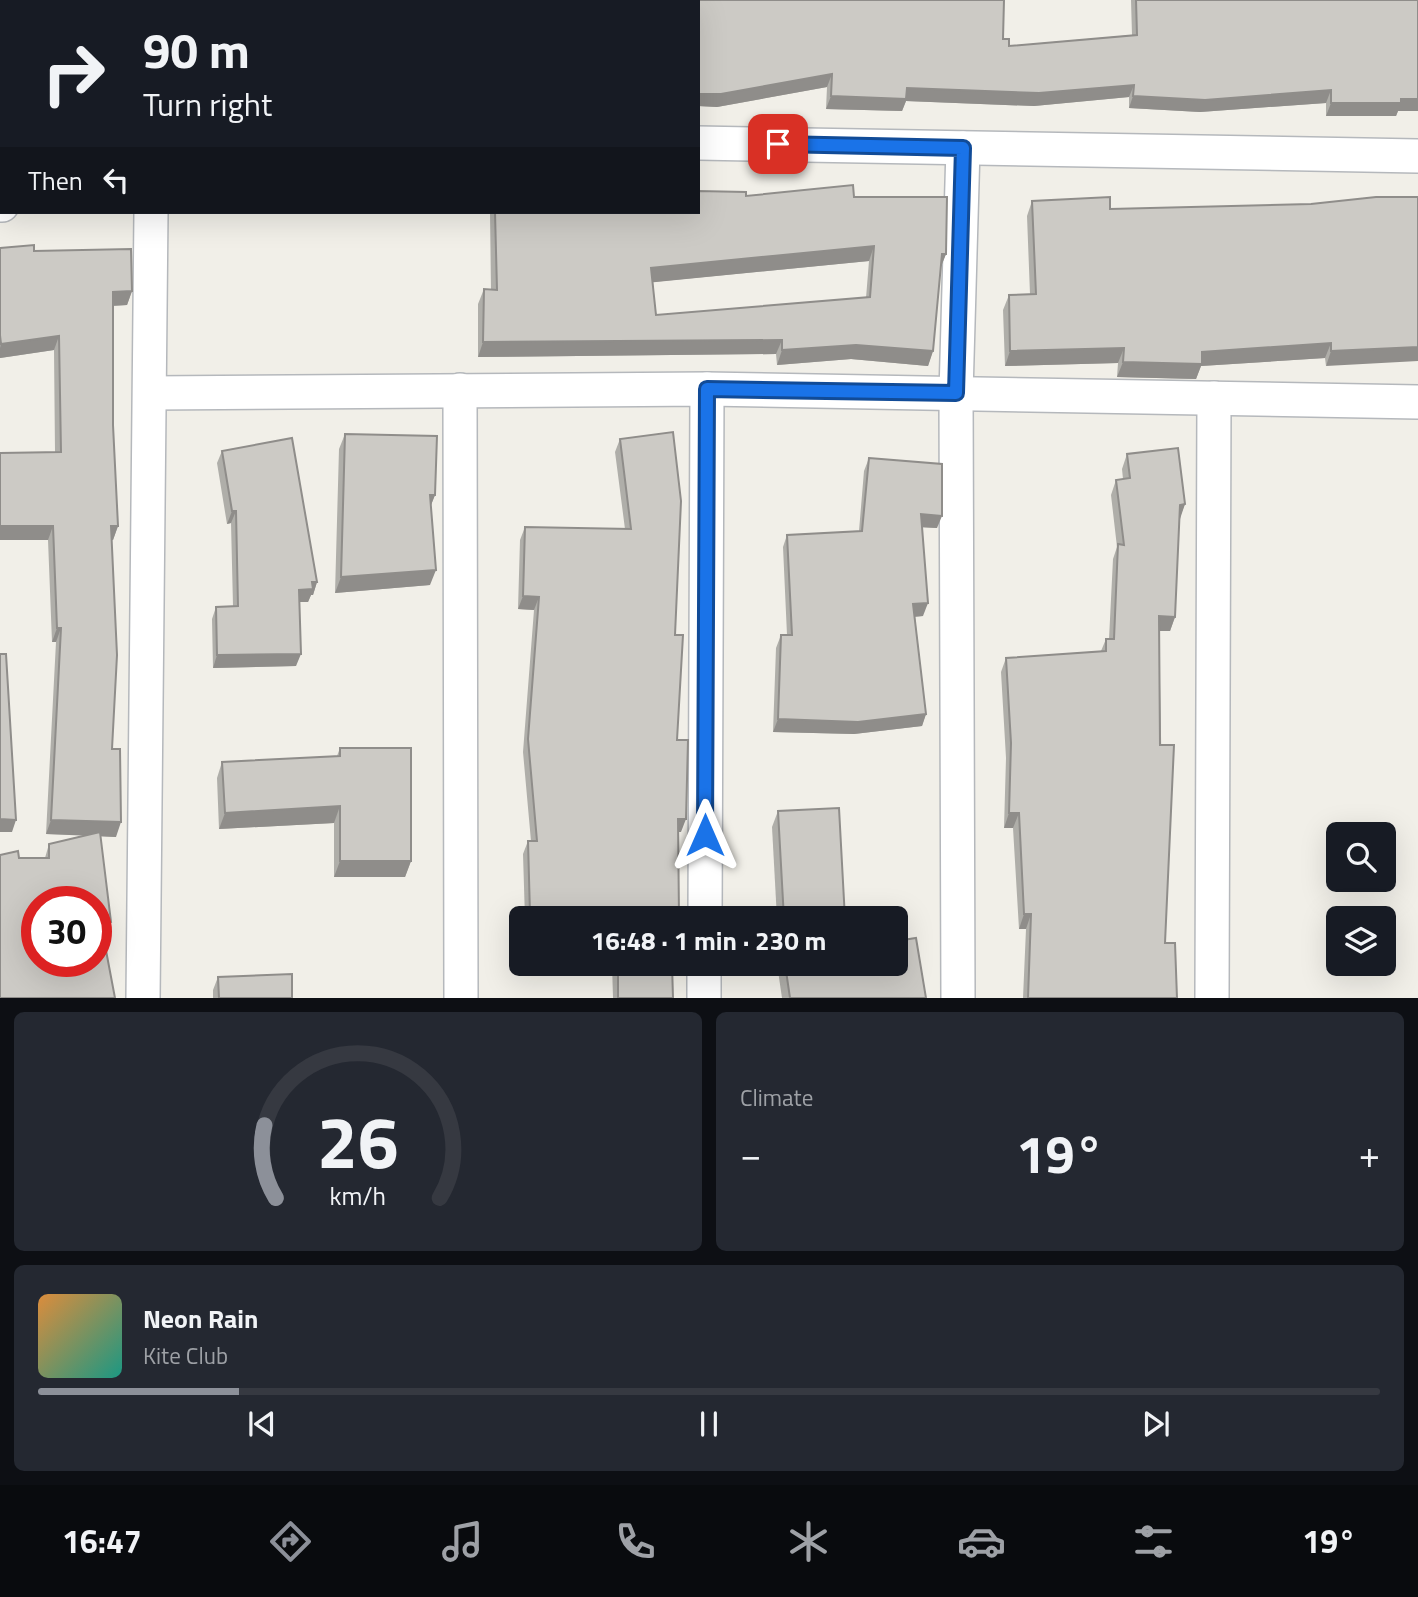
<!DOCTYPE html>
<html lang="en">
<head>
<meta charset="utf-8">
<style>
	:root { --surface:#171b24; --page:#242831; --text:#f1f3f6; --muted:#9ea1a6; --line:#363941; --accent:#8c9099 }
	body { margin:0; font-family:"Titillium Web",sans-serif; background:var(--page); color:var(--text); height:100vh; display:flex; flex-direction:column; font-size:26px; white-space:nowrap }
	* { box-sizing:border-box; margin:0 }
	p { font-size:23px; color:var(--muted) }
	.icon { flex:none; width:38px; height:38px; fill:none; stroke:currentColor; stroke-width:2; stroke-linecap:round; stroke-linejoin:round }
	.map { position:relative; height:998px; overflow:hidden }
	.drawer { display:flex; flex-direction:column; gap:14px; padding:14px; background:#0d0f14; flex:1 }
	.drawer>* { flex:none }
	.guide { position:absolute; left:0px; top:0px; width:700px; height:214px; box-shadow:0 7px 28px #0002; background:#171b24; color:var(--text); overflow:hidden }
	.buttons { position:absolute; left:1326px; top:822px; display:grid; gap:14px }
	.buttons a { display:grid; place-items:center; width:70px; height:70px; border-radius:10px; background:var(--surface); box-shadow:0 7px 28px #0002; font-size:35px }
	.speed { position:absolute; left:21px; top:886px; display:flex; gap:14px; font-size:35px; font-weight:700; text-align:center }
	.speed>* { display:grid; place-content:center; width:91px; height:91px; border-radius:50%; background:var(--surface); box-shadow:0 7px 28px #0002; line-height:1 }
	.speed .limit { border:10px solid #d22; background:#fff; color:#111 }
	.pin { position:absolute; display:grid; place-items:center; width:60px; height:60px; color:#fff; margin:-30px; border-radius:14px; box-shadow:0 4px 10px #0006 }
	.me { position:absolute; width:77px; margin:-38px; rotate:0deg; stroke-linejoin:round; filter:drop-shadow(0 0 5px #0008) }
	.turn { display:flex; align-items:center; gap:24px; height:147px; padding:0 28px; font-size:32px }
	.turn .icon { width:91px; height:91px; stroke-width:2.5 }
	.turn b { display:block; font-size:49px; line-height:60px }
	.then { display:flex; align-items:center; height:66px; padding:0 28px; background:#0003; gap:14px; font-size:26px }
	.big { font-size:52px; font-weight:700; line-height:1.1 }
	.drawer .card { flex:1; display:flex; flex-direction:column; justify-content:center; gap:10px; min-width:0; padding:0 24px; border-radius:10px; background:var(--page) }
	.drawer .dial { align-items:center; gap:0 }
	.dial svg { height:182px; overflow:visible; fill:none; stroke:var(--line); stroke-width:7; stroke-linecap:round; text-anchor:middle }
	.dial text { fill:var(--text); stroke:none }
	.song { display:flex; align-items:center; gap:21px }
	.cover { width:84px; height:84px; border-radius:10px; background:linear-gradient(135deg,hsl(30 70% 55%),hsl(170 70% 35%)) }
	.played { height:7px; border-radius:4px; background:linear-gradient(90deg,var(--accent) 15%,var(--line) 15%) }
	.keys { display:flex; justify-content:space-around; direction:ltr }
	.heat { display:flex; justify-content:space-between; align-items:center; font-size:38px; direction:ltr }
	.drawer .tiles { flex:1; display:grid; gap:14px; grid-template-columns:1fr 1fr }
	.card:last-child { grid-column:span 2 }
	.trip { position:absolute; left:509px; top:906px; width:399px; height:70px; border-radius:10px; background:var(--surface); box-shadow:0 7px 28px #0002; font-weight:700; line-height:70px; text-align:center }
	.menu { display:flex; height:112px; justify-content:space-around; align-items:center; background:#090b0e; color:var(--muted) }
	.menu .icon { width:49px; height:49px }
	.menu .selected { color:var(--accent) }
	.menu b { font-size:32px; color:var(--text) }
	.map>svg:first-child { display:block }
</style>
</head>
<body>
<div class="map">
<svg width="1418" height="999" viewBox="0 0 1418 999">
	<rect width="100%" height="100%" fill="#f1efe8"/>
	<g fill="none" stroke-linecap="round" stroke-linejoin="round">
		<g stroke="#b5b8bc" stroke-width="36">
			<g id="minor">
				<path d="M156 2V0"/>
				<path d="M698 143 1418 156"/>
				<path d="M0 205H2"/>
				<path d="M460 390 461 999"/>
				<path d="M151 393 707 389 1418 402"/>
				<path d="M705 919 707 389"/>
				<path d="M143 999 151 212"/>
				<path d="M704 999V964"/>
				<path d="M958 999 956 393 963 148"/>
				<path d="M1212 999 1214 398"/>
			</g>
		</g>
		<use href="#minor" stroke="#fff" stroke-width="33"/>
	</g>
	<g fill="#afaea9" fill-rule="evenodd">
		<path d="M421 0H1004L1003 39 1009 46 1132 35 1131 0H1418V111H1398L1396 116H1326V103L1200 112 1129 108V97L1034 106 906 101 902 111 826 109 827 87 717 107 698 106V2H421Z"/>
		<path d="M746 196 854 197 946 254 940 269 933 351 928 366 851 359 777 365 776 354 478 357V304L484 289 491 290 490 212H698ZM869 261 866 298 656 315 653 282Z"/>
		<path d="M1418 197 1326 366 1325 358 1201 366 1196 379 1117 377 1118 363 1005 366 1003 310 1009 295 1030 294 1027 216 1032 201 1110 209 1311 204Z"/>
		<path d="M0 248 34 251 132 291 127 305 113 306V425L118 526 113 540H111L112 749 116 837 100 836 111 922 106 935 19 858H45L49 844 85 835 46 834 56 642H52L48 540H0V453L55 452 54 350 0 358Z"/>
		<path d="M345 434 435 495 431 505 430 585 335 593 339 449Z"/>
		<path d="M620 439 675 635 677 740 681 832H678V919H525L523 854 528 841H531L523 752 534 610 518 609 520 540 525 527 625 529 615 452Z"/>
		<path d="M222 451 317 582 313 595H311L308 602H300L296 666 213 668 212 619 216 607 233 606 231 523 227 524 217 463Z"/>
		<path d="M1127 454 1185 504 1179 519 1175 617 1170 631H1159L1165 943 1177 998H1023L1026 929H1019L1013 828H1004L1006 758 1001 672 1006 658 1101 651 1106 639H1109L1113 559 1117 547 1111 495 1116 480 1123 479 1122 469Z"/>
		<path d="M869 458 937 528 922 527 923 616 915 617 926 714 922 726 854 734 773 732 776 648 781 635H787L783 547 787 535 859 531 864 471Z"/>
		<path d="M340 748 411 861 405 877H334V823L219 829 217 778 222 762 337 756Z"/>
		<path d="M778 811 845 919H777L772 827Z"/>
		<path d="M612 964H672L673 998H613Z"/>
		<path d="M777 964H896L926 998H782Z"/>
		<path d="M218 977 292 998H213V990Z"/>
	</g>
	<g fill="#8f8d8a">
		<path d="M832 74 827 87 717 107 698 106V94Z"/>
		<path d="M1134 85 1129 97 1034 106 906 101 902 111 826 109 831 96 907 88Z"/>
		<path d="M1331 90 1326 103 1200 112 1129 108 1133 96Z"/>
		<path d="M1401 99H1418V111H1398L1396 116H1326L1331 103Z"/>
		<rect x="0" y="161" width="2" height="13"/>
		<path d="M874 246 869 261 646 283 651 268Z"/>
		<path d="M942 254H946L940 269Z"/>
		<path d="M132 291 127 305 108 306 113 292Z"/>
		<path d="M59 336 54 350 0 358V348L1 344Z"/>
		<path d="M782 340 776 354 478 357 483 342Z"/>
		<path d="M1331 343 1325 358 1201 366 1196 379 1117 377 1123 362 1202 352Z"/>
		<path d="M856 345 933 351 928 366 851 359 777 365 782 350Z"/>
		<path d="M1418 347V361L1326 366 1331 351Z"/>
		<path d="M1124 348 1118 363 1005 366 1010 351Z"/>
		<path d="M430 495H435L429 510Z"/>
		<path d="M1185 504 1180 519 1174 520 1180 505Z"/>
		<path d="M232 511H236L231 523 227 524Z"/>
		<path d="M921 514 942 516 937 528 916 527Z"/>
		<path d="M0 526H53L48 540H0Z"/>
		<path d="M111 526H118L113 540 106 541Z"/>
		<path d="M436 570 430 585 335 593 341 577Z"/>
		<path d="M312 582H317L313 595H311L308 602H295L299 590Z"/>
		<path d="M523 596 539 597 534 610 518 609Z"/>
		<path d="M928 603 923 616 909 617 913 604Z"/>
		<path d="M1159 616 1175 617 1170 631H1153Z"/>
		<path d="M57 628H61L56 642H52Z"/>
		<path d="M301 654 296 666 213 668 217 655Z"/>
		<path d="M926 714 922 726 854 734 773 732 778 719Z"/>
		<path d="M340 806 334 823 219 829 225 813Z"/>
		<path d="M1009 813H1019L1013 828H1004Z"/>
		<path d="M0 819 16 820 12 832H0Z"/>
		<path d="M678 819H686L681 832H673Z"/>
		<path d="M51 820 121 822 116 837 46 834Z"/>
		<path d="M340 861H411L405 877H334Z"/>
		<path d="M616 911 613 919H528L530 914Z"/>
		<path d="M1024 914H1031L1026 929H1019Z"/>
		<path d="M111 922 106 935 96 936 101 924Z"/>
	</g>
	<g fill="#cccac5" stroke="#8f8d8a" stroke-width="2" fill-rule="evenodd">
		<path d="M425 0H1004L1003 39H1009V46L1137 35 1136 0H1418V99H1401V103H1331V90L1205 100 1133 96 1134 85 1039 93 907 88 906 99 831 96 832 74 721 94H698V2H425Z"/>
		<rect x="0" y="11" width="2" height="150"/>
		<path d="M853 185 854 197H947L946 254H942L933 351 856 345 782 350V340L483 342 484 289 497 290 495 212H698V191L746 192V196ZM874 246 870 297 656 315 651 268Z"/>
		<path d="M1110 197V209L1311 204 1376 197H1418V347L1331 351V343L1202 352V364L1123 362 1124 348 1010 351 1009 295 1036 294 1032 201Z"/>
		<path d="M34 245V251L131 249 132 291 113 292V425L118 526H111L117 655 112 749H120L121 822 51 820 61 628H57L53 526H0V453L61 452 59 336 1 344 0 335V248Z"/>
		<path d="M673 432 681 501 675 635H683L677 740H688L686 819H678L679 916H670V919H616V911L530 914 528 841H537L528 739 539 597 523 596 525 527 631 529 620 439Z"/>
		<path d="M345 434 437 436 435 495H430L436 570 341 577Z"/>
		<path d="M292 438 317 582H312L313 589 299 590 301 654 217 655 216 607 238 606 236 511H232L222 451Z"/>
		<path d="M1178 448 1185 504 1180 505 1175 617 1159 616 1160 745H1174L1165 943H1175L1177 998H1028L1031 914H1024L1019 813H1009L1011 743 1006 658 1106 651V639H1114L1118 544 1124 545 1116 480 1130 478 1127 454Z"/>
		<path d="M869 458 942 464V516L921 514 928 603 913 604 926 714 858 722 778 719 781 635H792L787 535 862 531Z"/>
		<path d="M0 654H6L16 820 0 819Z"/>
		<path d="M340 748H411V861H340V806L225 813 222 762 340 756Z"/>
		<path d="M839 808 845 919H784L778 811Z"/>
		<path d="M100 832 111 922 101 924 115 998H0V855L18 851 19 858H49V844ZM37 901H96V961H37Z"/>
		<path d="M916 938 926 998H790L785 964H896V941Z"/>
		<path d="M618 964H672L673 998H618Z"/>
		<path d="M292 974V998H219L218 977Z"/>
	</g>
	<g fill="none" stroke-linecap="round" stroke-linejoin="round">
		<g stroke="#114b97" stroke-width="18">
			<path id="route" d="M705 835 707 389 956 393 963 148 778 144"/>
		</g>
		<use href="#route" stroke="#1a73e8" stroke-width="12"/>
	</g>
</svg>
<div class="buttons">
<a><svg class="icon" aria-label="search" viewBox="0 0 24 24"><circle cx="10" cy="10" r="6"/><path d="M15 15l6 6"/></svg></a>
<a><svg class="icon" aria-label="layers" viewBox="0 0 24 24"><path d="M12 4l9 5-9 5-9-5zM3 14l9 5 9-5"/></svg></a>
</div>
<div class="speed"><div class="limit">30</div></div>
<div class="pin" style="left:778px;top:144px;background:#d93025"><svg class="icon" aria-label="arrive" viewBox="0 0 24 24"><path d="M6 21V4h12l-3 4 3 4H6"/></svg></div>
<svg class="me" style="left:705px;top:835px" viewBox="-20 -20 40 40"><path d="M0-17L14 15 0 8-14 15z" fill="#1a73e8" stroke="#fff" stroke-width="4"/></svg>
<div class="trip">16:48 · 1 min · 230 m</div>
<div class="guide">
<div class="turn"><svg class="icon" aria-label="right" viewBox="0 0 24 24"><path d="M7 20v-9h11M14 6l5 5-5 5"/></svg><div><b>90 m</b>Turn right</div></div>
<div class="then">Then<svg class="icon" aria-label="left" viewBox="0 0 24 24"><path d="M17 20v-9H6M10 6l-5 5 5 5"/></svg></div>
</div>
</div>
<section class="drawer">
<div class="tiles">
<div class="card dial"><svg viewBox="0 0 100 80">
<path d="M14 69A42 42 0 1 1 86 69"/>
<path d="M14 69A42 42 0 0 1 9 37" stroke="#8c9099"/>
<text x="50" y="56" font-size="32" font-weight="700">26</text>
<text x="50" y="72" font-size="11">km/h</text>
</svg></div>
<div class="card"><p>Climate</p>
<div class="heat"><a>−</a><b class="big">19°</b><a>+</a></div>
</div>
<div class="card">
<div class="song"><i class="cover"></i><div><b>Neon Rain</b><p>Kite Club</p></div></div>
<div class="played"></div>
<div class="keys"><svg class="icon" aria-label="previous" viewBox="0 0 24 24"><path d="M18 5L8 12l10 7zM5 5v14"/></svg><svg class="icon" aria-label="pause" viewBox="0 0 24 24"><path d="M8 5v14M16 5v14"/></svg><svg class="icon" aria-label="next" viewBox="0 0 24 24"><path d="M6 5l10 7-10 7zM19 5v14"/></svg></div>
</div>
</div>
</section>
<nav class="menu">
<b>16:47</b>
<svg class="icon selected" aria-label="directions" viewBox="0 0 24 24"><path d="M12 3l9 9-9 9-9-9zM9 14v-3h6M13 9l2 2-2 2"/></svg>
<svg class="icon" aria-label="music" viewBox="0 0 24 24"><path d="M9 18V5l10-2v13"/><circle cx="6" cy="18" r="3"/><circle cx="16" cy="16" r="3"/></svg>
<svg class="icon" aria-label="phone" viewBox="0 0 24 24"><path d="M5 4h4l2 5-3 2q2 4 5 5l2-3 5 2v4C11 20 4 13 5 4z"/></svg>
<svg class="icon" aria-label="climate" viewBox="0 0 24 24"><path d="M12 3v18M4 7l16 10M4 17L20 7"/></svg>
<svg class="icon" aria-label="car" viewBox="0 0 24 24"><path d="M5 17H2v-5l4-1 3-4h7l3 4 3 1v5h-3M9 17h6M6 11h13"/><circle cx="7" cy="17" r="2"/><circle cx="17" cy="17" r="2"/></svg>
<svg class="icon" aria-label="filters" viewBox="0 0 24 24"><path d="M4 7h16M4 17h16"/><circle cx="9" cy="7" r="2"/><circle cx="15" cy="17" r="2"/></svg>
<b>19°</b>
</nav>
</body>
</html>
